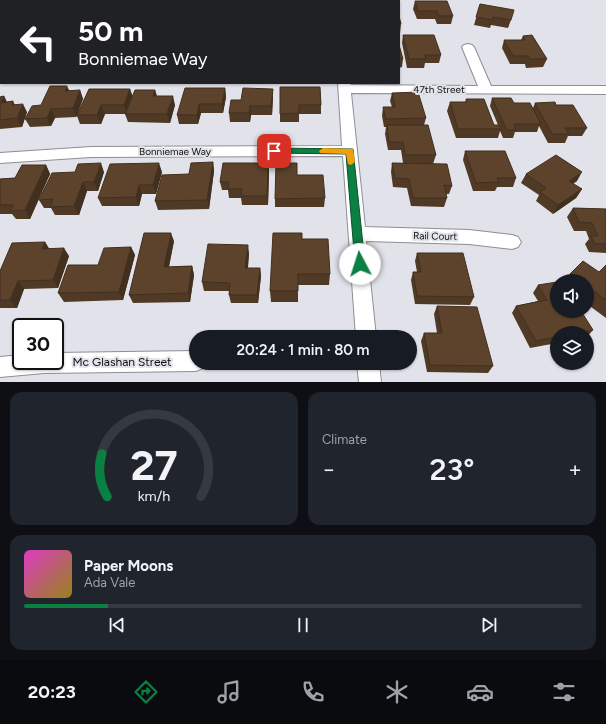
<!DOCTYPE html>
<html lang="en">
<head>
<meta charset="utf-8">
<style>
	:root { --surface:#171b24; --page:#20242c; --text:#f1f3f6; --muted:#9ea1a6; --line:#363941; --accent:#0b8043 }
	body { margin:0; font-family:Figtree,sans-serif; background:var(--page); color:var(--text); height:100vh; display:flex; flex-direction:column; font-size:15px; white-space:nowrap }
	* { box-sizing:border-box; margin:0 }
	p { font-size:13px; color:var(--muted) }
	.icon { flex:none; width:22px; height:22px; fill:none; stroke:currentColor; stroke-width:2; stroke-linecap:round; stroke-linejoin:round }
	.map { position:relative; height:382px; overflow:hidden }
	.drawer { display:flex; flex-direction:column; gap:10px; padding:10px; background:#0d0f14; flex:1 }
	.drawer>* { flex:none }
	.guide { position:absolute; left:0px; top:0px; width:400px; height:84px; box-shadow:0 1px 3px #0004; background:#202124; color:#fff; overflow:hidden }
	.buttons { position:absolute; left:550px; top:274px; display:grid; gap:8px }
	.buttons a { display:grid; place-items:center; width:44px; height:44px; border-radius:50%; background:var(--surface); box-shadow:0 1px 3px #0004; font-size:20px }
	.speed { position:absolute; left:12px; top:318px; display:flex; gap:8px; font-size:20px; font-weight:700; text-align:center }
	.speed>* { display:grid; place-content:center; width:52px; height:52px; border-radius:50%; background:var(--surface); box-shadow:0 1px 3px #0004; line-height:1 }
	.speed .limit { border:2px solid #111; border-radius:6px; background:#fff; color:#111 }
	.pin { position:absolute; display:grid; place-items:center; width:34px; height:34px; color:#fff; margin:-17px; border-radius:8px; box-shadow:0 2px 6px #0006 }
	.me { position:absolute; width:44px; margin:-22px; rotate:355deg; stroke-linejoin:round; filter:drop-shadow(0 0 3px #0008) }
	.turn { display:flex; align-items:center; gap:14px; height:84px; padding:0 12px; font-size:18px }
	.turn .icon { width:52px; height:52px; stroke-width:2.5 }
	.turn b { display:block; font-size:28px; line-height:34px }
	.big { font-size:30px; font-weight:600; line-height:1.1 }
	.drawer .widget { flex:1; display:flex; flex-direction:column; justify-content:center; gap:6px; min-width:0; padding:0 14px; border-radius:12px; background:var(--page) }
	.drawer .dial { align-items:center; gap:0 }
	.dial svg { height:104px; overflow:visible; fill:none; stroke:var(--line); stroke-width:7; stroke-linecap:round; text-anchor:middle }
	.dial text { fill:var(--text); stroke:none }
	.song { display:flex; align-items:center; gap:12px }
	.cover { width:48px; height:48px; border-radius:6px; background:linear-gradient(135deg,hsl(310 70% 55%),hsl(50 70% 35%)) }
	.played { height:4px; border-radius:2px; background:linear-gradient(90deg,var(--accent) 15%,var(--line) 15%) }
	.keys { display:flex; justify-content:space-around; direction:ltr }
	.heat { display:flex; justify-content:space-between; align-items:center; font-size:22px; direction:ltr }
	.drawer .tiles { flex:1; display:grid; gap:10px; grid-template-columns:1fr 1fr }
	.widget:last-child { grid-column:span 2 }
	.trip { position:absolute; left:189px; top:330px; width:228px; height:40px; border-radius:20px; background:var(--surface); box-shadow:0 1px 3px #0004; font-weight:600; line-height:40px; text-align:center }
	.tab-bar { display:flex; height:64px; justify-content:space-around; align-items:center; background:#090b0e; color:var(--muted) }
	.tab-bar .icon { width:28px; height:28px }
	.tab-bar .on { color:var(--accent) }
	.tab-bar b { font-size:18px; color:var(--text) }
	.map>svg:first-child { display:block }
</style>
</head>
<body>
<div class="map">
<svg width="606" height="382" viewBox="0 0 606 382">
	<rect width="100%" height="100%" fill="#e1e2ea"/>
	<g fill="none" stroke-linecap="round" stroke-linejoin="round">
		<g stroke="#8d8e96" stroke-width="2">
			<g id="minor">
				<rect x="331" y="0" width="10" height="1"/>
				<rect x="0" y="39" width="1" height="6"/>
				<path d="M468 44 472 45 474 47 491 86H606V94L351 93 365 227 469 230 512 235 518 237 521 242 518 247 512 249 469 244 366 241 376 337H356L343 156 91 157 0 163V153L91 147 342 146 338 83H350L351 85 478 86 462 47 464 45Z"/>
				<path d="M196 351V363H206L203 368 196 371 44 373 0 377V357L21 355V361H55V353Z"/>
				<path d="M357 363H379L381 382H359Z"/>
			</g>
		</g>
		<use href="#minor" fill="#fff" fill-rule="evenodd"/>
	</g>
	<g fill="#503a26">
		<path d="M415 1 453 16 451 24H437L435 19H417L413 9Z"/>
		<path d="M480 4 511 20 508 28 491 25 490 28 474 25Z"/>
		<path d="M1 5V25H0V6Z"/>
		<path d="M399 16 401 24 400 33H399Z"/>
		<path d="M403 35 441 55 439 63H425L424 68H407L402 43Z"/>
		<path d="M523 36 547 59 543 67 526 68 525 64H510L502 48 504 40H521Z"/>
		<path d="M399 45 403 59 402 67 399 68Z"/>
		<rect x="0" y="48" width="1" height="29"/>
		<path d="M320 87 321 105V114H299V122H280V114Z"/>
		<path d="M225 88 226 97 223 113H201L198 124H179L177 115Z"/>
		<path d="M130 89 132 96 155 90 157 96 175 105 170 123 128 122 125 114H105L101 124H80L77 116 76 117 55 118 51 126 30 127 25 119 41 105 69 91 80 90 83 99 78 112Z"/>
		<path d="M392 93 426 118 424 125 436 155 433 164 452 186 449 194H446L447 198 444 207 411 206 407 188 393 187 391 172 392 163H403L401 150H388L385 134 386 127H384L382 116 383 107H392L390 101Z"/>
		<path d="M4 96 7 102 13 101 15 105 27 112 22 127 0 129V97Z"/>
		<path d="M273 97 272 115H251L250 122H230L229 113 241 100Z"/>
		<path d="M492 98 514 103 533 108 535 103 556 105 587 128 582 136H568L565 143H548L539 126 537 132H515L513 138H503L500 131 498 138H456L447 111 450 102H465L466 99 494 125H498L490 106Z"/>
		<path d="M465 151 516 178 513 187H497L495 191H473L463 160Z"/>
		<path d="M213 162 214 171 209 209 158 210 155 201 189 174Z"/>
		<path d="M268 163 269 172 268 205H242L241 198H229L228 190H222L220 182Z"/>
		<path d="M46 165 50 174 30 219H16L12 214H0V179L15 178Z"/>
		<path d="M104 172 98 191H87L79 215H55L51 208H44L39 200Z"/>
		<path d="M162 172 156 194H142L139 206H102L98 198Z"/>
		<path d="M526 174 577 181 573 184 582 189 576 198 553 214 536 201 539 195 521 183Z"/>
		<path d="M297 175 325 198 324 207H275V199Z"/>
		<path d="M573 208 606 209V253L589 252 585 244 589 239 586 231H574L567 217Z"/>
		<path d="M302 239 330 274 329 285H298V302H271L270 291Z"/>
		<path d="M174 241 169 267 192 266 194 275 190 302 133 303 129 295Z"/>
		<path d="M45 242 49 249 69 256 58 288 24 289 17 308H0V271Z"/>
		<path d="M131 247 135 255 123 300 64 302 58 293 98 265Z"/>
		<path d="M249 253 248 268H260L261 276 258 303H231L229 295V291H204L202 282Z"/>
		<path d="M417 253 474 297 470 305 415 304 411 280 413 272H417L415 261Z"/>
		<path d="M606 265V318L587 304V281H564L570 274 599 272Z"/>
		<path d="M538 285 593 330 587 337V333H557V343L530 348 512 313 516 306 538 301 533 293Z"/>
		<path d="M437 306 493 366 488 373 427 372 421 341 424 333H437L434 314Z"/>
	</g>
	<g fill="#412f1f">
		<path d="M67 86 71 94 65 91Z"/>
		<path d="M225 88 226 97 223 113 222 104Z"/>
		<path d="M130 89 133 97 127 114 124 105Z"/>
		<path d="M273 89V97L272 115 271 106Z"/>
		<path d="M80 90 83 99 76 117 73 108Z"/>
		<path d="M155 90 157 98 153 96Z"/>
		<path d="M4 96 8 105 1 103Z"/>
		<path d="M173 96 175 105 170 123 167 114Z"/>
		<path d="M23 104 27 112 22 127 17 118Z"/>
		<path d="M199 104 201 113 198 124 197 115Z"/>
		<path d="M101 105 105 114 101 124 97 115Z"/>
		<path d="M250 106 251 115 250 122 249 113Z"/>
		<path d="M51 109 55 118 51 126 47 118Z"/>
		<path d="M213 162 214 171 209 209 207 200Z"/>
		<path d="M101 163 104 172 98 191 94 182Z"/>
		<path d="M159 163 162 172 156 194 153 185Z"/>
		<path d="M268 163 269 172 268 205 267 196Z"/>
		<path d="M46 165 50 174 30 219 25 210Z"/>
		<path d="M582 172 577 181 564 189 569 181Z"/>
		<path d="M83 182 87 191 79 215 74 206Z"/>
		<path d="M139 185 142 194 139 206 136 197Z"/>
		<path d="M582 189 576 198 553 214 558 205Z"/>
		<path d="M171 233 174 241 167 275 164 267Z"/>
		<path d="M45 242 50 250 42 249Z"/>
		<path d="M248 245 249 253 247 276 245 268Z"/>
		<path d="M131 247 135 255 123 300 119 292Z"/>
		<path d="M64 248 69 256 58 288 53 280Z"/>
		<path d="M192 266 194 275 190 302 188 293Z"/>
		<path d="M260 268 261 276 258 303 257 295Z"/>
		<path d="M18 281 24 289 17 308 10 300Z"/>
	</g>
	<g fill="#5d432c" stroke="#412f1f">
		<path d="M100 0H112V1H99Z"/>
		<path d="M181 0H190V1H180Z"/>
		<rect x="256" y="0" width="14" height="1"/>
		<rect x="284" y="0" width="17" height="1"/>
		<path d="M365 0H398H394L395 1H365Z"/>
		<path d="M415 1H447L453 16H439L437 11H418Z"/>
		<path d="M480 4 514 10 511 20 493 17 492 20 476 17Z"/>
		<path d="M1 5V17H0V6Z"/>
		<path d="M399 16 401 24H399Z"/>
		<path d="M403 35H434L441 55H425L426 59H409Z"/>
		<path d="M532 35 547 59H530L528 56H513L504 40H525L523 36Z"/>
		<path d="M399 45 403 59H399Z"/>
		<path d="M0 48H1V66L0 68Z"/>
		<path d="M50 86H67L65 91 80 90 73 108 51 109 47 118 25 119 32 106 41 105Z"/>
		<path d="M280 87H320L321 105H299V113L280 114Z"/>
		<path d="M185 88H225L222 104H199L197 115H177Z"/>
		<path d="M243 88 273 89 271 106H250L249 113H229L231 100H241Z"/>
		<path d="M89 89H130L124 105H101L97 115H77Z"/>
		<path d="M135 90H155L153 96H173L167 114H125Z"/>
		<path d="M418 92 426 118 386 119 383 107H395L392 93Z"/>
		<path d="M4 96 1 103 13 101 12 105 23 104 17 118 0 120V97Z"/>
		<path d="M492 98H511L514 103H530L541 124H514L516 130H507Z"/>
		<path d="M466 99H484L494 125H499L501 129H458L450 102H467Z"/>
		<path d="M555 102 556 105H573L587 128H565L569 134H552L535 103Z"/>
		<path d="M387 125H428L436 155H405L403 142H389Z"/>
		<path d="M465 151H505L516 178H497L499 182 476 183Z"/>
		<path d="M556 155 582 172 569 181 582 189 558 205 540 192 546 188 526 174Z"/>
		<path d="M213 162 207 200 155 201 162 175 189 174 191 163Z"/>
		<path d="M101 163 94 182H83L74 206 50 207 53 199 39 200 52 173 75 172 78 164Z"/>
		<path d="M159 163 153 185H139L136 197 98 198 110 164Z"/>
		<path d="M223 163H268L267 196H241L242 189H228L229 182H220Z"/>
		<path d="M276 163H297V175H323L325 198 275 199Z"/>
		<path d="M392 163 447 164 452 186 444 185 447 198H413L409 179 395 178Z"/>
		<path d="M22 165H46L25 210 10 211 13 205H0V179L15 178Z"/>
		<path d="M573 208 606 209V244H595L591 236H598L592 223 579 222Z"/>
		<path d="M144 233H171L164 267 192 266 188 293 129 295Z"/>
		<path d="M273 233H302V239H328L330 274H298V291H270Z"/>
		<path d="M45 242 42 249 64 248 53 280 18 281 10 300H0V271L12 243Z"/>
		<path d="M208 244 248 245 245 268H260L257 295H229L230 283 202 282Z"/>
		<path d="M131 247 119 292 58 293 68 265H98L104 248Z"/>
		<path d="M417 253H463L474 297 417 296 413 272H421Z"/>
		<path d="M583 261 599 272 606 265V300L587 286V281H580L570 274Z"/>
		<path d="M557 282V311H581L593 330 578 333H557V337L536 341 516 306 547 300 538 285Z"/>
		<path d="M437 306 477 307 493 366 430 365 424 333H442Z"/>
	</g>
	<path fill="#0b8043" stroke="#07532c" d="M274 148 353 149 365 264 363 267 360 268 356 267 355 264 346 154 271 153 270 151 271 149Z"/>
	<path fill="#f59e0b" d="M323 148 353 149 355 162 351 165 348 164 346 154 320 153 319 151Z"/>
	<g text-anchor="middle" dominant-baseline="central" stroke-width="4" stroke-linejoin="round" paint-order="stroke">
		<g font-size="10" fill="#101012" stroke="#e1e2ea">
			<text x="439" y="89">47th Street</text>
			<text x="175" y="151">Bonniemae Way</text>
			<text transform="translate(435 236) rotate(1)">Rail Court</text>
		</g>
		<g font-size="12" fill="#101012" stroke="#e1e2ea">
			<text x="122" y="362">Mc Glashan Street</text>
		</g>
	</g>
</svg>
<div class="buttons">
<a><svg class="icon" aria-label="sound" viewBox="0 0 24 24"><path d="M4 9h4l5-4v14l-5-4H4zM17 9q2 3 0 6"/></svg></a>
<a><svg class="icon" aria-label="layers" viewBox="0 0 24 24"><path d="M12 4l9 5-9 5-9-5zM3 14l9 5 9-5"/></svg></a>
</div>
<div class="speed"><div class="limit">30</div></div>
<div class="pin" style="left:274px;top:151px;background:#d93025"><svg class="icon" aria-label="arrive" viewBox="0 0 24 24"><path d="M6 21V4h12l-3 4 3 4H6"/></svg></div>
<svg class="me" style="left:360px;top:264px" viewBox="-20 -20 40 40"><circle r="19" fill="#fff"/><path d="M0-13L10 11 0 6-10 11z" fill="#0b8043"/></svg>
<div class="trip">20:24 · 1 min · 80 m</div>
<div class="guide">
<div class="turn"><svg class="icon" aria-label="left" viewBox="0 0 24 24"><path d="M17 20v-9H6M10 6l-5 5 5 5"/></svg><div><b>50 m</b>Bonniemae Way</div></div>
</div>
</div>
<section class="drawer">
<div class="tiles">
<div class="widget dial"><svg viewBox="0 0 100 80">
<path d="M14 69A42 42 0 1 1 86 69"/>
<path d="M14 69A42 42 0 0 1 10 36" stroke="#0b8043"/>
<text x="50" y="56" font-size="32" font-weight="700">27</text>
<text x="50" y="72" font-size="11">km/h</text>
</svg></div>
<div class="widget"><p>Climate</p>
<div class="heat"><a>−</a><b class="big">23°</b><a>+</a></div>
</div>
<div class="widget">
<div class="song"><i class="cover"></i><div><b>Paper Moons</b><p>Ada Vale</p></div></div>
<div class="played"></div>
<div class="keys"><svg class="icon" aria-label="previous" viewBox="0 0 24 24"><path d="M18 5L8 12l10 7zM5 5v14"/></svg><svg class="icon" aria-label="pause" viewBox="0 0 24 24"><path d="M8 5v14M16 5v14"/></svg><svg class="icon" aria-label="next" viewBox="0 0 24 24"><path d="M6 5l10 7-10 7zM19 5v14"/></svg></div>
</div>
</div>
</section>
<nav class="tab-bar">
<b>20:23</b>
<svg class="icon on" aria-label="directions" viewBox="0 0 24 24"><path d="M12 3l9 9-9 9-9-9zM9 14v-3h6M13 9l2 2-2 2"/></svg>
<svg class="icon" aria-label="music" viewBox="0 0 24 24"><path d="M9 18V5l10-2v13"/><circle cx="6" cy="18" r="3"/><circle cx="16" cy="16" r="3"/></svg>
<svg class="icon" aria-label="phone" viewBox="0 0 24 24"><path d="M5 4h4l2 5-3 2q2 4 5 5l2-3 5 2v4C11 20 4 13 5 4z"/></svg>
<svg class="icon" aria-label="climate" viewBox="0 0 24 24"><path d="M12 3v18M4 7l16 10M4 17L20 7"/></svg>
<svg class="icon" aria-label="car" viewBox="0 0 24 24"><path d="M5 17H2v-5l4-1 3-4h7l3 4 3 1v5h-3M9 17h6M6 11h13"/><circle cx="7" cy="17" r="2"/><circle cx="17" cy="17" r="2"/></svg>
<svg class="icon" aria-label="filters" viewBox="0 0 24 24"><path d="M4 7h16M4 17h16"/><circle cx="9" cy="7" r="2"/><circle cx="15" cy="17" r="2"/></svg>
</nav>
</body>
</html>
